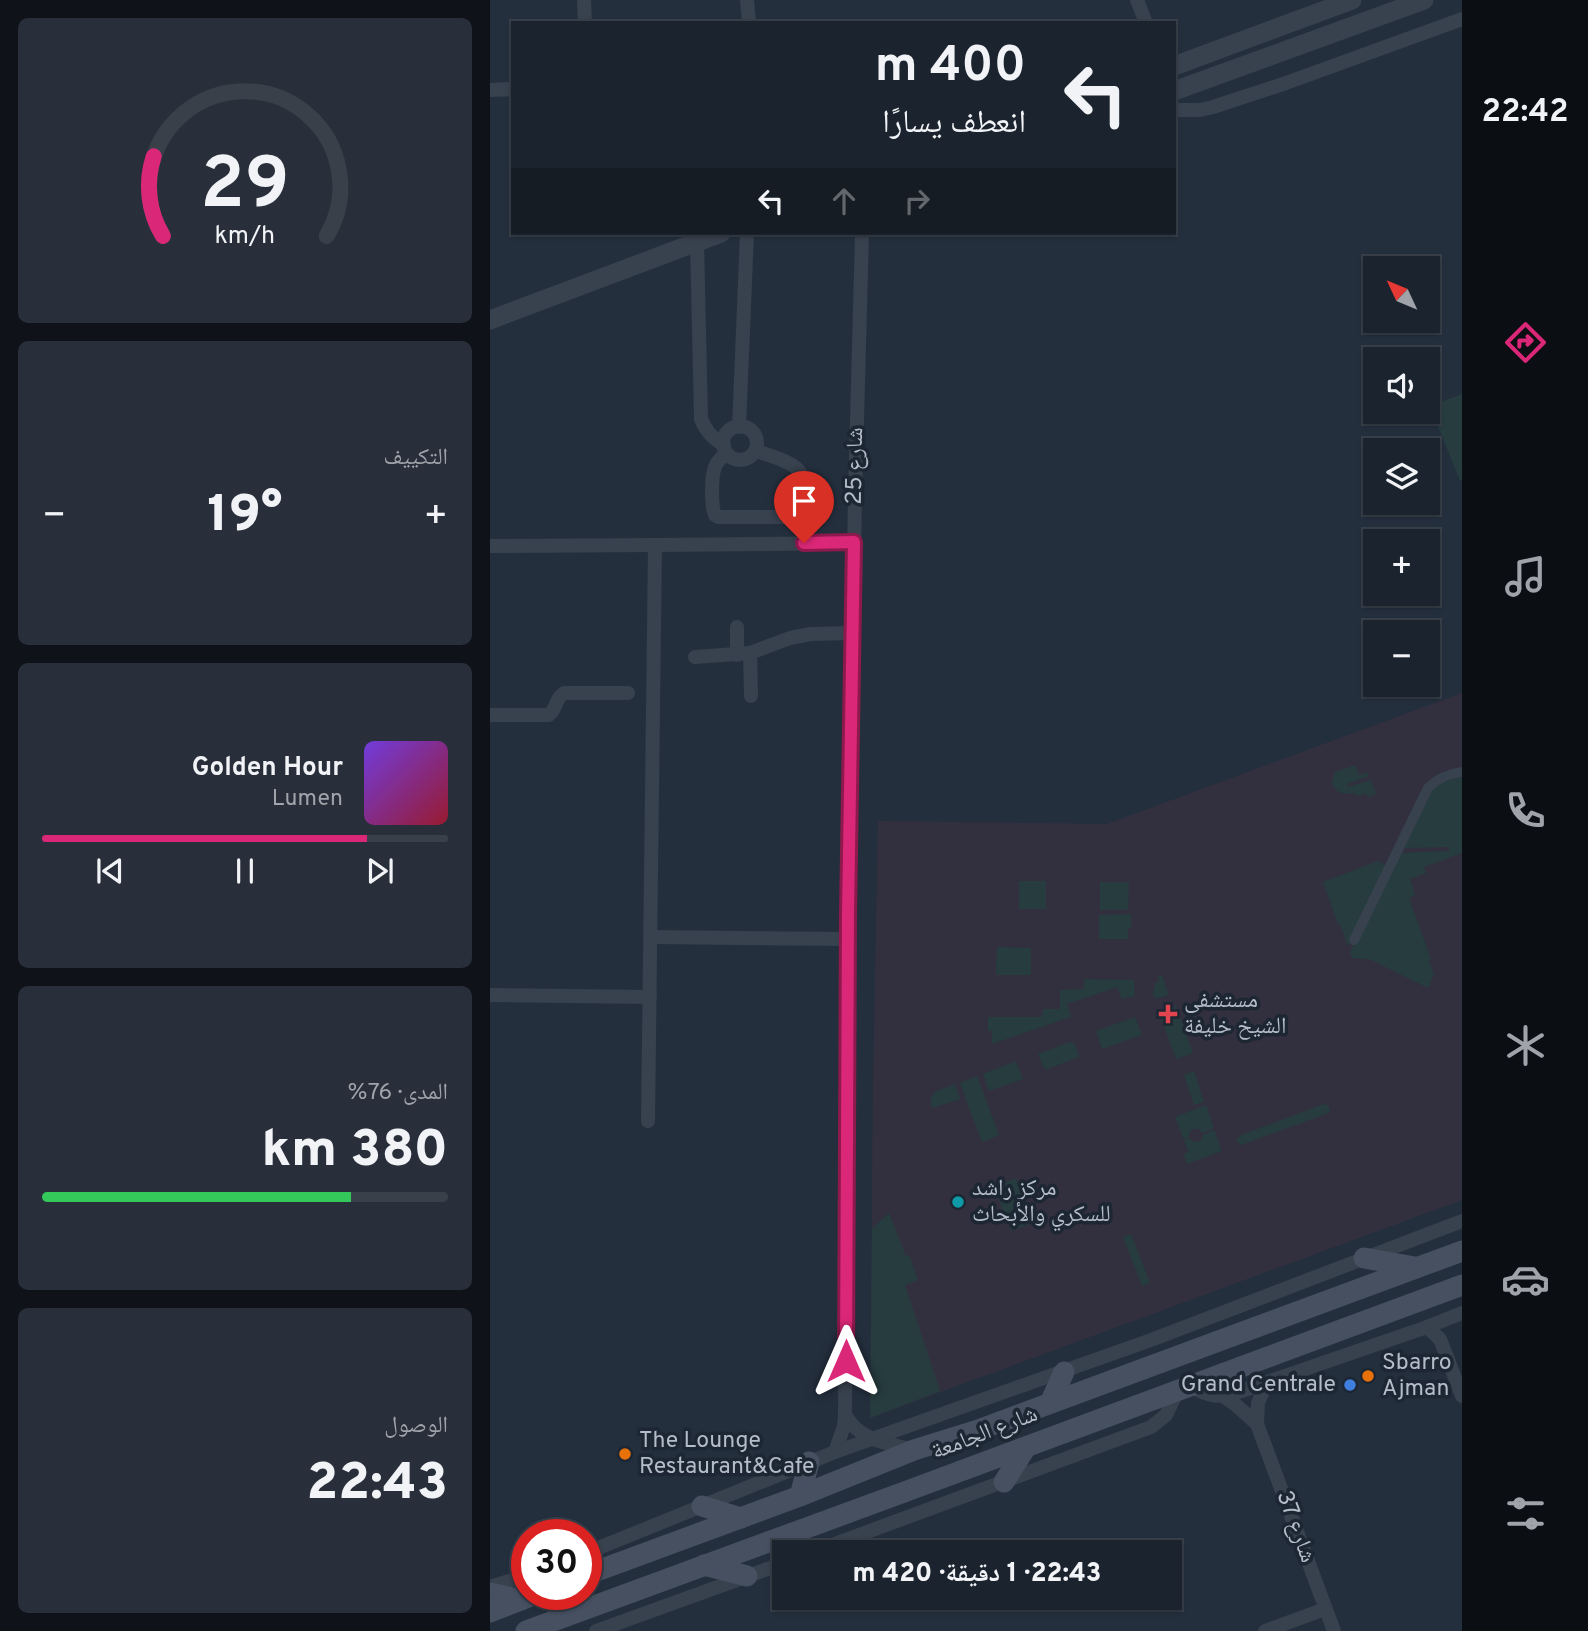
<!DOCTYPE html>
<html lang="ar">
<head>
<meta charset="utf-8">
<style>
	:root { --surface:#1b232e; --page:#282f3a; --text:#f1f3f6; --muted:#a0a4aa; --line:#39404a; --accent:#db2777 }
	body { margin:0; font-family:Overpass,"Noto Naskh Arabic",sans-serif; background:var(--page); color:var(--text); direction:rtl; height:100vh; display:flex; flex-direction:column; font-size:26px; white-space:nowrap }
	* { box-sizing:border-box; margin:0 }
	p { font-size:23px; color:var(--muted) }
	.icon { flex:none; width:38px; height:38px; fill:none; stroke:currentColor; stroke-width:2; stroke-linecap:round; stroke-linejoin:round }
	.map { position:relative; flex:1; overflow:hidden; direction:ltr }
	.sheet { display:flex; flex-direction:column; gap:18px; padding:18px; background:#0f1319; width:490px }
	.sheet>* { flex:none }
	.banner { position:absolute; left:21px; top:21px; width:665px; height:214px; border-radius:0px; box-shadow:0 2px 5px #0004,0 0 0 2px var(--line); direction:rtl; background:#1b232e; color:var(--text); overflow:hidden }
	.needle { width:46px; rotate:314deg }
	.fabs { position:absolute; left:873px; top:256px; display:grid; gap:14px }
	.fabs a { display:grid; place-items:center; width:77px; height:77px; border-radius:0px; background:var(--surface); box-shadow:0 2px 5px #0004,0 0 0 2px var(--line); font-size:35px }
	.speed { position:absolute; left:21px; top:1519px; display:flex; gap:14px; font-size:35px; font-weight:700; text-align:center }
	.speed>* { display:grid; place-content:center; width:91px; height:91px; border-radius:50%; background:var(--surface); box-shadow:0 2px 5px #0004,0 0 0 2px var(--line); line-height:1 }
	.speed .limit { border:10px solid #d22; background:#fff; color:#111 }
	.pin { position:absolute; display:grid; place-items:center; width:60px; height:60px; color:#fff; margin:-72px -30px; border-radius:50% 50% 50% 0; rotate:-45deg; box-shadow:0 0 7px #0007 }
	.pin .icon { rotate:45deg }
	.me { position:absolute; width:77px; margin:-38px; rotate:0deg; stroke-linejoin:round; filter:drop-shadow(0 0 5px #0008) }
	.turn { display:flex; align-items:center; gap:24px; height:147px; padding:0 35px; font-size:32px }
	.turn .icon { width:91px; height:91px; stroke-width:2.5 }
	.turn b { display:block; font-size:49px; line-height:60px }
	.lanes { display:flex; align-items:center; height:66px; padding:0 35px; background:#0003; justify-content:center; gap:35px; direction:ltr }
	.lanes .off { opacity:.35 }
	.big { font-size:52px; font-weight:800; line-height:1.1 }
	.sheet .tile { flex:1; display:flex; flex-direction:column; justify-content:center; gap:10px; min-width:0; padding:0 24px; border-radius:10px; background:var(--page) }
	.sheet .dial { align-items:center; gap:0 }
	.dial svg { height:182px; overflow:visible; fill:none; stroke:var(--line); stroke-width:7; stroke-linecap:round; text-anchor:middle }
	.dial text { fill:var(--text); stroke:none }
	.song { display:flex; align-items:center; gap:21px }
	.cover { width:84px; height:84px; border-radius:10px; background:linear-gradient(135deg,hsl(260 70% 55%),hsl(350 70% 35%)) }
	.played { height:7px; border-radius:4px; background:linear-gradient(90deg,var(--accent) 80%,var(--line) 80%) }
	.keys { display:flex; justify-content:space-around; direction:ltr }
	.heat { display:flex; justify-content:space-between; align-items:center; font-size:38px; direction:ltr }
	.charge { height:10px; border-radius:5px; background:linear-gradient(90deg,#34c759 76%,var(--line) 0) }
	.trip { position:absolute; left:282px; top:1540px; width:410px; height:70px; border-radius:0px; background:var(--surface); box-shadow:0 2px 5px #0004,0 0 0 2px var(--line); font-weight:800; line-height:70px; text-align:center; direction:rtl }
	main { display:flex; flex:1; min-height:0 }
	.dock { display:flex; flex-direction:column; width:126px; justify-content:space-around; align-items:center; background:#0b0e12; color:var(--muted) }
	.dock .icon { width:49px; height:49px }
	.dock .current { color:var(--accent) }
	.dock b { font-size:32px; color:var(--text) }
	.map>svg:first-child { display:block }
</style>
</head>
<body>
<main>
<nav class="dock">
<b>22:42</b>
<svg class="icon current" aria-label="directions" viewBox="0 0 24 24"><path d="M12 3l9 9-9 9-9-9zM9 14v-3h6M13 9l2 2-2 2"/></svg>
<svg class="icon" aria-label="music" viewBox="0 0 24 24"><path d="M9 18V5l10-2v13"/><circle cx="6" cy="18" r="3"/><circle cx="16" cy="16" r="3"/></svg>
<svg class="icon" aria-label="phone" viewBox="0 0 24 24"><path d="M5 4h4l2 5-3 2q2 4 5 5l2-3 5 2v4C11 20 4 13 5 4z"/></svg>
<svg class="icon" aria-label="climate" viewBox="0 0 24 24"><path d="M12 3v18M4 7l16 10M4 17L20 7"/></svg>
<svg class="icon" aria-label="car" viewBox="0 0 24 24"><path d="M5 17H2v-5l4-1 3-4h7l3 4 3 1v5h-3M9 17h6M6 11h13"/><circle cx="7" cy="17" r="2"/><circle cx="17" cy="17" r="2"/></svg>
<svg class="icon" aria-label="filters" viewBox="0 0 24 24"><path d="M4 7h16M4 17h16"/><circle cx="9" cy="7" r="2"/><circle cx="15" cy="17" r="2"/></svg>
</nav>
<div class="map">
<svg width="972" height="1631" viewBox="0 0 972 1631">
	<rect width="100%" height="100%" fill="#242f3e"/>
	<path fill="#32303f" d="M972 693V1200L380 1418 383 1079 388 821 617 824Z"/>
	<g fill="#263c3f">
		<path d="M972 394V480L970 481 940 406Z"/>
		<path d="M865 765 869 775 877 772 879 776 857 784 858 787 881 780 886 794 878 797 876 793 867 796 865 794C854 793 845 795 842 782L845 772Z"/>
		<path d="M972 774V853L934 867 936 873 920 879 925 895 919 898 941 959 939 960 944 974 938 988 879 959 862 958 860 952 908 853 959 851V847L911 848 940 788Z"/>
		<path d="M888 861 897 866 858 946 850 924H848L833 882Z"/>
		<rect x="529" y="881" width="27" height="28"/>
		<path d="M610 882H639L638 910H610Z"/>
		<path d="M641 914V928L638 929V939H609V915Z"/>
		<path d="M507 947 541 948V975H506Z"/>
		<path d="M672 975 679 995 665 999 663 994 665 983 669 982 668 976Z"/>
		<path d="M594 979 644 980 645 996 632 999 627 987 577 1004 581 1017 502 1044V1031H498V1017H552L553 1009H570V990L594 989Z"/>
		<path d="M686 1006 703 1053 686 1059 669 1013Z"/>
		<path d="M645 1017 652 1035 612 1049 606 1031Z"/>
		<path d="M580 1042 585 1044 589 1057 555 1070 548 1054Z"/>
		<path d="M526 1061 533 1079 499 1091 493 1074Z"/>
		<path d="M704 1071 714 1102 704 1105 694 1075Z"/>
		<path d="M487 1076 509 1135 492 1142 470 1083Z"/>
		<path d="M465 1084 470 1099 442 1108C437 1090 451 1090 465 1084Z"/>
		<path d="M834 1104 839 1106 840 1111 839 1113 754 1144 751 1145 747 1142V1139L751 1135Z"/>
		<path d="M716 1105 724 1128 713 1133 708 1129C702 1128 699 1131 699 1138L694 1140 685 1117Z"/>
		<path d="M724 1130 732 1151 697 1164 694 1154 699 1152 694 1141 700 1139C706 1144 712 1143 713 1135Z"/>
		<path d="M526 1178 543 1223 521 1231 504 1187Z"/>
		<path d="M399 1213 416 1256 419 1255 428 1280 415 1285 450 1391 380 1418 382 1229Z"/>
		<path d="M641 1234 660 1283 652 1286 633 1237Z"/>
	</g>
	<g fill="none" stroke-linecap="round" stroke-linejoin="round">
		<path stroke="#38414e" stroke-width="10" d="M864 940 938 788C948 778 958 774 972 772"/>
		<g stroke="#38414e" stroke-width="14">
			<path d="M94 0 95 23"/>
			<path d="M257 0 259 23"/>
			<path d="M647 0 656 23"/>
			<path d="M0 90 23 89"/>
			<path d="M684 110H710L723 107 796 83 972 19"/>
			<path d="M207 241 211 419C216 431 222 438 234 445"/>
			<circle cx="250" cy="443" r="17"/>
			<path d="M249 427 257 233"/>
			<path d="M237 453C232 457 227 461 225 467 221 477 221 506 225 515L228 517H303C313 510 313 503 313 492 313 486 313 480 311 474 306 462 278 455 266 451"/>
			<path d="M0 546 165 545 364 543"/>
			<path d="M260 653 261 696"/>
			<path d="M247 655V627"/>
			<path d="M205 657 260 653 300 638 321 634 363 633"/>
			<path d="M0 715H59C67 709 65 698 74 693H138"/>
			<path d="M160 937 358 939"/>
			<path d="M0 995 160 997"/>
			<path d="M158 1121 165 545"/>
			<path d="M937 1327 950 1339 972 1396"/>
			<path d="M777 1382 768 1403 767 1424 844 1631"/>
			<path d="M699 1386C713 1393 724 1398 740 1395L937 1327 972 1313"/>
			<path d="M733 1396 746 1405 767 1424"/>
			<path d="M355 1414C368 1441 398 1443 424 1450"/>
			<path d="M345 1452 354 1426 355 1414 358 914 365 497 372 233"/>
			<path d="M323 1552 661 1427 676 1415 688 1390"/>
			<path d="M96 1553 345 1452 661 1340 972 1221"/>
			<path d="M0 1587 37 1575"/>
			<path d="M106 1631 294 1563"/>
			<path d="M775 1631 835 1609"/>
		</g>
		<g stroke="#38414e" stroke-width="19">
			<path d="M684 66 862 0"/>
			<path d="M684 91 934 0"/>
			<path d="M0 320 231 233"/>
		</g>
		<g stroke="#465061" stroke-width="21">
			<path d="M874 1258 925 1267"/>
			<path d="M560 1403 574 1372"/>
			<path d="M514 1482 536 1447"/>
			<path d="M310 1496 319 1462"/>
			<path d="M212 1506 251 1518"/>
			<path d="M214 1565 257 1576"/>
			<path d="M96 1575 310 1496 424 1450 488 1430 972 1251"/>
			<path d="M0 1593 31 1600"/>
			<path d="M0 1612 46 1594"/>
			<path d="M36 1631 417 1491 972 1285"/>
		</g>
	</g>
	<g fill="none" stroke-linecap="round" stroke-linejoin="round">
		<g stroke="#8e194d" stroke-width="18">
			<path id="route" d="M314 543 364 542 358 914 356 1361"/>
		</g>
		<use href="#route" stroke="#db2777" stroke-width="12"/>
	</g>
	<path fill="#e0444e" stroke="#1d2633" stroke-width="2.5" d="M674.5 1003.5h7v7h7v7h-7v7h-7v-7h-7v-7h7z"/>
	<circle fill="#0f9aa8" stroke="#1d2633" stroke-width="2.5" cx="468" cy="1202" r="7"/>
	<g fill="#e8710a" stroke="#1d2633" stroke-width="2.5">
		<circle cx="878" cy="1376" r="7"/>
		<circle cx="135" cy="1454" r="7"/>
	</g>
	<circle fill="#3f7fe0" stroke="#1d2633" stroke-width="2.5" cx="860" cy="1385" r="7"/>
	<g text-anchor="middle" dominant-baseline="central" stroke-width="7" stroke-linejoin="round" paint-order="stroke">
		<g font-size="23" fill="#b4bcc9" stroke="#1d2633">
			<text transform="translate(366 466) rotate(-89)">شارع 25</text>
			<text transform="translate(495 1434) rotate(-21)">شارع الجامعة</text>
			<text transform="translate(805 1527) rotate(70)">شارع 37</text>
		</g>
		<g font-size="23" fill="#b4bcc9" stroke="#1d2633" text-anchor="start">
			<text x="694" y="1001">مستشفى<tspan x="694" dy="26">الشيخ خليفة</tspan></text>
			<text x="482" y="1189">مركز راشد<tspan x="482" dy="26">للسكري والأبحاث</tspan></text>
			<text x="892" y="1363">Sbarro<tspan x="892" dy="26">Ajman</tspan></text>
			<text x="846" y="1385" text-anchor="end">Grand Centrale</text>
			<text x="149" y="1441">The Lounge<tspan x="149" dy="26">Restaurant&amp;Cafe</tspan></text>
		</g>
	</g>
</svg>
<div class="fabs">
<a><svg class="needle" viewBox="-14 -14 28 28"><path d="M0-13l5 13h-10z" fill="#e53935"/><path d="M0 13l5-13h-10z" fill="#a0a4aa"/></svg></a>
<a><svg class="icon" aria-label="sound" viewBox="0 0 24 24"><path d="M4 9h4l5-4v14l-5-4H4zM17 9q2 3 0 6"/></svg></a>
<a><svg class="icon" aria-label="layers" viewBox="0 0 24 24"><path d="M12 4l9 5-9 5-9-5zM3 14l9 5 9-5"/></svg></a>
<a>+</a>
<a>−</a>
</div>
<div class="speed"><div class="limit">30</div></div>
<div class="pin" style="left:314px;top:543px;background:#d93025"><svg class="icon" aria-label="arrive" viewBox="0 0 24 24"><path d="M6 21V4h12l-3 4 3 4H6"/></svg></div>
<svg class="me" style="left:356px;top:1361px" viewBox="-20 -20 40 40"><path d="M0-17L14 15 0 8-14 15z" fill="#db2777" stroke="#fff" stroke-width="4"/></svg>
<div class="trip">22:43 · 1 دقيقة · 420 m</div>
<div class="banner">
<div class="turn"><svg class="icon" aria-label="left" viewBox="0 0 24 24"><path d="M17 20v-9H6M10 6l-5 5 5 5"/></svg><div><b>400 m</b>انعطف يسارًا</div></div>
<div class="lanes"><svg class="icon" aria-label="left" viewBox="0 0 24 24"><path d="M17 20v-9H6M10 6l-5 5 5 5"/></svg><svg class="icon off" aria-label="ahead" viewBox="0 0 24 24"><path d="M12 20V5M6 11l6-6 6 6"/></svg><svg class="icon off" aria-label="right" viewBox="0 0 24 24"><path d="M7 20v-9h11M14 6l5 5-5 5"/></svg></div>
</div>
</div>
<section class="sheet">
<div class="tile dial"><svg viewBox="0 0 100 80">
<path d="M14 69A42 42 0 1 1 86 69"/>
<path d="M14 69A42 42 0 0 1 10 34" stroke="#db2777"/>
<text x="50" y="56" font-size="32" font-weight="700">29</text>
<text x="50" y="72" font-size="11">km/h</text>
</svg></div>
<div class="tile"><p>التكييف</p>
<div class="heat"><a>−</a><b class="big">19°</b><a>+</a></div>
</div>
<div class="tile">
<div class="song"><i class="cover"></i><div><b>Golden Hour</b><p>Lumen</p></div></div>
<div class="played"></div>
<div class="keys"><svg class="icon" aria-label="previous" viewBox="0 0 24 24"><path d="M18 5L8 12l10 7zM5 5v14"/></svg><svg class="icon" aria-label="pause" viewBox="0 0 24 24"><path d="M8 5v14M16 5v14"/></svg><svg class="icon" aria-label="next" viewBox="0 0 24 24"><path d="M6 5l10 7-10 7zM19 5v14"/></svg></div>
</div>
<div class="tile"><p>المدى · 76%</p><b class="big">380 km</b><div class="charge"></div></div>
<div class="tile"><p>الوصول</p><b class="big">22:43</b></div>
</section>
</main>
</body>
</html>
